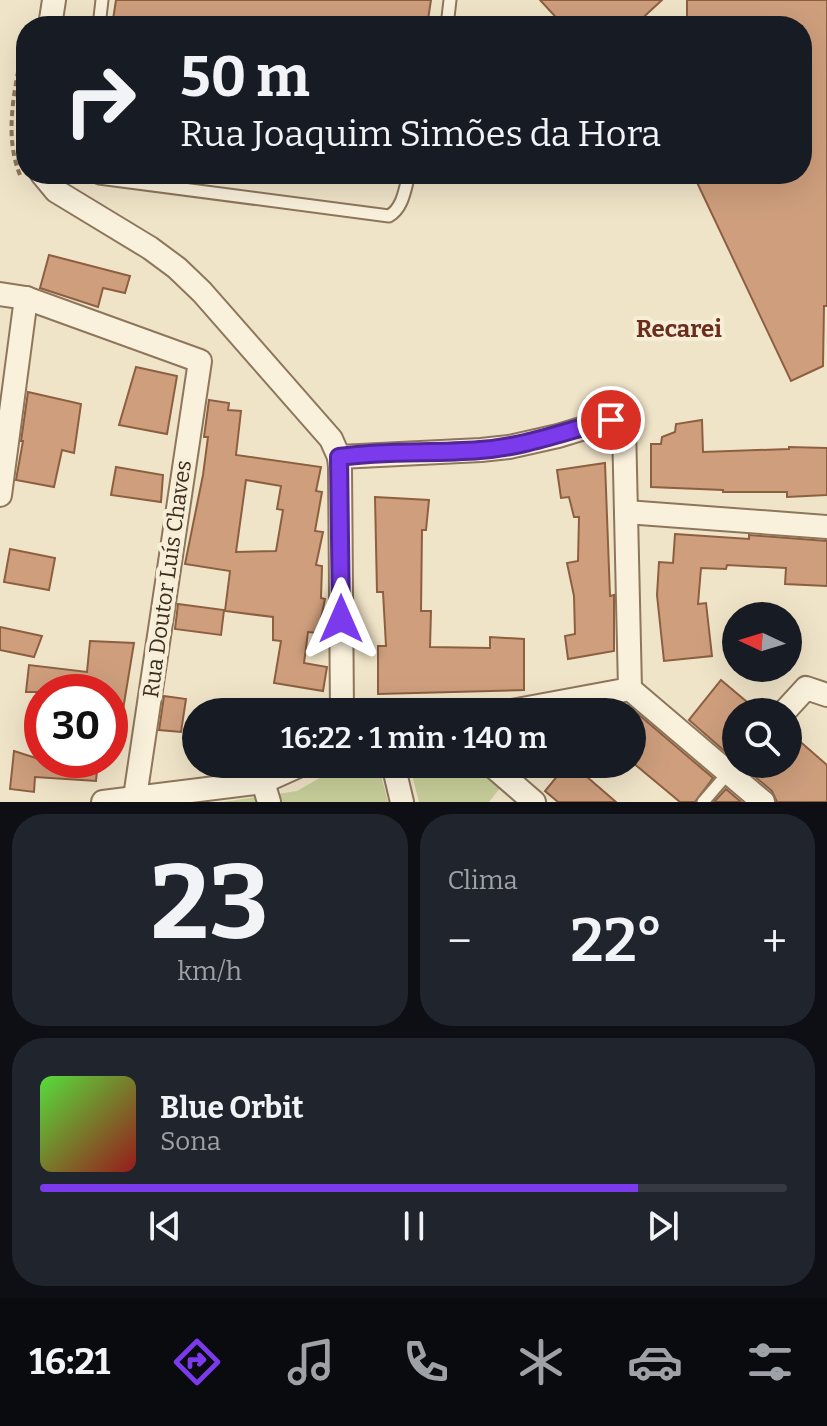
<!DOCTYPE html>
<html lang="pt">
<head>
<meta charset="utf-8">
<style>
	:root { --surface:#171b24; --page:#20242c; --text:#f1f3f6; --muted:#9ea1a6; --line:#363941; --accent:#7c3aed }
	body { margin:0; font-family:Bitter,serif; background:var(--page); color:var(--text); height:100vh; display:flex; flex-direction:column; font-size:30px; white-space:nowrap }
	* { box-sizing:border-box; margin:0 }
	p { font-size:26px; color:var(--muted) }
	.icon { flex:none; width:44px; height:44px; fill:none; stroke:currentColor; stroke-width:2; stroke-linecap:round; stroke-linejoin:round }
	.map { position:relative; height:802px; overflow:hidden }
	.drawer { display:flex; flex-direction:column; gap:12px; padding:12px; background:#0d0f14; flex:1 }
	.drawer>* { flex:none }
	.hud { position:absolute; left:16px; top:16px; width:796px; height:168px; border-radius:32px; box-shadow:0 8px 32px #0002; background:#171b24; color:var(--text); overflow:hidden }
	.needle { width:52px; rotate:274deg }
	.fabs { position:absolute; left:722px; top:602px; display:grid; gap:16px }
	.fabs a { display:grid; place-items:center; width:80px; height:80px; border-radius:50%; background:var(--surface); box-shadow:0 8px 32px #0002; font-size:40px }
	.speed { position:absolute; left:24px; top:674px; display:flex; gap:16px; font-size:40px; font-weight:700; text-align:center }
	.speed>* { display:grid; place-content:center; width:104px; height:104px; border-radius:50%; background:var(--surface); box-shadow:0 8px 32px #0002; line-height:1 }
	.speed .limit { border:12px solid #d22; background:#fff; color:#111 }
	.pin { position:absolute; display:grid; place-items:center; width:68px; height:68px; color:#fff; margin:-34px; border:4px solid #fff; border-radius:50%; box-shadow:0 2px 8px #0007 }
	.me { position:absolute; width:88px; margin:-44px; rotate:0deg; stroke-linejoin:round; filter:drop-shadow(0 0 6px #0008) }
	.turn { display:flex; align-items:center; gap:28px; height:168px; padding:0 32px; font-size:36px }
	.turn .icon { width:104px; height:104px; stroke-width:2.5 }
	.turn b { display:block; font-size:56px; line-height:68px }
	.big { font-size:60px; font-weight:600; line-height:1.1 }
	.drawer .widget { flex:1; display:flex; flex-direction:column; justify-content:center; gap:12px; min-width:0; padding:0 28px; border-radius:32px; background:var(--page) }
	.drawer .dial { align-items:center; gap:0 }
	.dial b { font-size:104px; line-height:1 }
	.song { display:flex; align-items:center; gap:24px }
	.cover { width:96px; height:96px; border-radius:12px; background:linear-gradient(135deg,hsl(110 70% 55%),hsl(0 70% 35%)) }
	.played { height:8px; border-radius:4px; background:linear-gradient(90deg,var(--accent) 80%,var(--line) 80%) }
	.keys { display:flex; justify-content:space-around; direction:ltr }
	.heat { display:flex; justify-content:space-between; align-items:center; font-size:44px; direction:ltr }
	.drawer .tiles { flex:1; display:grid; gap:12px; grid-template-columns:1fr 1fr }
	.widget:last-child { grid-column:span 2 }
	.trip { position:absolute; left:182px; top:698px; width:464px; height:80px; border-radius:40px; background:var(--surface); box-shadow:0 8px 32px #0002; font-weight:600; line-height:80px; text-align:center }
	.menu { display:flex; height:128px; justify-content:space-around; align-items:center; background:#090b0e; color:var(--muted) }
	.menu .icon { width:56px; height:56px }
	.menu .active { color:var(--accent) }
	.menu b { font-size:36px; color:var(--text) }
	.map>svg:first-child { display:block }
</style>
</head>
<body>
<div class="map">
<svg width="827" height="802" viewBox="0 0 827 802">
	<rect width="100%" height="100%" fill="#f0e4c8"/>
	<g fill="#c9cf9b">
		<path d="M344 764H378L388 802H223L297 791Z"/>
		<path d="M409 764H471L500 788 489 802H419Z"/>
	</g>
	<g fill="#cf9f7d" stroke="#8d5f41" stroke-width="2" fill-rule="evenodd">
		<path d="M116 0H431L427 26H112Z"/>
		<path d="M540 0H662L634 26H564Z"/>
		<path d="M687 0H827V306H824L823 366 791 381 693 174H802V26H687Z"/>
		<path d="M49 255 130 276 125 293 103 288 98 307 40 288Z"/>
		<path d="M136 367 177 376 167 434 119 425Z"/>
		<path d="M28 392 81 404 74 453 62 450 54 487 16 480 23 441H21Z"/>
		<path d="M209 400 229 403 228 410 241 411 236 455 321 467 316 491 322 492 315 531 323 532 316 565 322 566 321 598 325 599 318 633 308 632 304 663 327 667 323 691 274 683 281 641 273 640V617L225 611 230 571 185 564 203 475 208 437H204ZM246 480 281 486 277 509 283 510 276 551 236 552Z"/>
		<path d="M702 420 703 452 789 449V447L827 448V495L787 497V492H723V490L651 487V444H661L662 437 675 432 676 424Z"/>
		<path d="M605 463 610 596 614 595V651L568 659 565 636 575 634 574 596 567 563 578 561 579 517H574L569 497 561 498 557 470Z"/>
		<path d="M116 467 163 475 161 502 111 495Z"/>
		<path d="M375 497 429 500 426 530H422L421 611H431L430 647 490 648V637L524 639V690L378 694V646H386L383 592H377Z"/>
		<path d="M675 534 749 539V535L827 541V586L785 584 786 568 727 565 726 569 701 568 698 604 706 603 712 656 664 661 657 595 659 562 673 563Z"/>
		<path d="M10 549 55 558 49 590 4 582Z"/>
		<path d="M178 604 224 610 221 635 175 629Z"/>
		<path d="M0 627 42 636 34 657 0 650Z"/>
		<path d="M90 641 134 643 120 728H110V692H26L29 665 87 672Z"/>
		<path d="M721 680 759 712H736V761L689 720Z"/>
		<path d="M164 696 186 699 181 732 159 730Z"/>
		<path d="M632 709 713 778 695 802H680L632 762Z"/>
		<path d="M788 731 827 765V802H777L772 791 740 764H788Z"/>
		<path d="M14 751 42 760H98L96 781 35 777 34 792 10 789Z"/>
		<path d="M567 764H572L616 802H558L545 791Z"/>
		<path d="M726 789 741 802H714Z"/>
	</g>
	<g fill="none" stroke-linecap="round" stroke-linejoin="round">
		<g stroke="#8d765c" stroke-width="15">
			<g id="lane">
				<path d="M99 26 102 0"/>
				<path d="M447 26 450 0"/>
				<path d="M92 174 99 178 389 216C403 208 405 189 409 174"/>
				<path d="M703 802 729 772"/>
			</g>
		</g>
		<g stroke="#8d765c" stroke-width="26">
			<g id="street">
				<path d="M50 26 54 0"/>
				<path d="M42 174 56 191 150 248 177 268 202 292 331 439 339 457 340 467 342 712"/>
				<path d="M0 294 26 298 200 361 135 797"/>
				<path d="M339 457 481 450 509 447 558 436 611 420 624 426 630 689 506 712"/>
				<path d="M0 495 26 298"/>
				<path d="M626 512 827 527"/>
				<path d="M630 689 763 802"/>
				<path d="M784 712 806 688 827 695"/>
				<path d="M393 764 402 802"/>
				<path d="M490 764 534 802"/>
				<path d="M263 782 269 802"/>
				<path d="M103 802 263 782 303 764"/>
			</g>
		</g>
		<path stroke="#8d765c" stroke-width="4" stroke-dasharray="6 4" stroke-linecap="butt" d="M20 175C1 129 19 75 26 28"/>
		<use href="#lane" stroke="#faf1dc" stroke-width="11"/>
		<use href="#street" stroke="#faf1dc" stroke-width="22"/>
	</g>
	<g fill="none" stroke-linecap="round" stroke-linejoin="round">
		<g stroke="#51269a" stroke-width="20">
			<path id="route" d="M341 619 339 457C386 450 433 454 480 450 526 447 567 430 611 420"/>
		</g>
		<use href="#route" stroke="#7c3aed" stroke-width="14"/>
	</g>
	<g text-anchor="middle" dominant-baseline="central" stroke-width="8" stroke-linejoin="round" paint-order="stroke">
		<g font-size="22" fill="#3d2e20" stroke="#f7eed8">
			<text transform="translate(167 579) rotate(-82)">Rua Doutor Luís Chaves</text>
		</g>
		<g font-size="24" font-weight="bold" fill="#6b2e1e" stroke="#f7eed8">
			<text x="679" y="329">Recarei</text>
		</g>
	</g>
</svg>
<div class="fabs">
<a><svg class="needle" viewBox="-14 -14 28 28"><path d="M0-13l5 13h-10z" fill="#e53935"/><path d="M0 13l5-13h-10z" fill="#9ea1a6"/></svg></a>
<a><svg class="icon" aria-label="search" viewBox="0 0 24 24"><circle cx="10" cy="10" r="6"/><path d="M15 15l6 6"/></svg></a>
</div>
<div class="speed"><div class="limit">30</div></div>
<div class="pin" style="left:611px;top:420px;background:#d93025"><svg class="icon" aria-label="arrive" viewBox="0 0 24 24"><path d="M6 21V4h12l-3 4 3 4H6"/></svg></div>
<svg class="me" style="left:341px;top:619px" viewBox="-20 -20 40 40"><path d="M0-17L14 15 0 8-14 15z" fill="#7c3aed" stroke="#fff" stroke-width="4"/></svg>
<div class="trip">16:22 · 1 min · 140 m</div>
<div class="hud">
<div class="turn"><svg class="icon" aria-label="right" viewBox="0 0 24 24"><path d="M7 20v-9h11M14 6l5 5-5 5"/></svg><div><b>50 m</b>Rua Joaquim Simões da Hora</div></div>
</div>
</div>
<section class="drawer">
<div class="tiles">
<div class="widget dial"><b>23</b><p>km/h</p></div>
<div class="widget"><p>Clima</p>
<div class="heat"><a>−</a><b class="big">22°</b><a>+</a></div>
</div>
<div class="widget">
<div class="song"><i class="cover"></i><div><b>Blue Orbit</b><p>Sona</p></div></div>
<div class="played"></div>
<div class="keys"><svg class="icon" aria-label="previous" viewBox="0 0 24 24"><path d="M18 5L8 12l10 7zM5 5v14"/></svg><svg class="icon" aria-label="pause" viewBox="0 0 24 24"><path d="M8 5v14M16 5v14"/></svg><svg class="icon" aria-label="next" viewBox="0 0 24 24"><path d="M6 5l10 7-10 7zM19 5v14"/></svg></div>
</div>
</div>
</section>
<nav class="menu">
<b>16:21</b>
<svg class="icon active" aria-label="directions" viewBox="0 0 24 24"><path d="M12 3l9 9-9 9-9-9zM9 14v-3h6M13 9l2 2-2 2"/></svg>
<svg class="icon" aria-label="music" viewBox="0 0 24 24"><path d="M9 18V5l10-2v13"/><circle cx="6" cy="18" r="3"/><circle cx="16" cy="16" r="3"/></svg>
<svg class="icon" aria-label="phone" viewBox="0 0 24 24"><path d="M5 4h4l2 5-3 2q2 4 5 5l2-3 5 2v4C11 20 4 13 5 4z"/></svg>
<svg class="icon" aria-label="climate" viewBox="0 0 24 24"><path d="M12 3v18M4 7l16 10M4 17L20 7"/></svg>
<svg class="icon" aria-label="car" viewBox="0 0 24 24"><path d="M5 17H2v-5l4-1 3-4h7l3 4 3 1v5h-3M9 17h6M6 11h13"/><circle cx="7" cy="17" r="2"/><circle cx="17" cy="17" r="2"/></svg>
<svg class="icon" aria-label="filters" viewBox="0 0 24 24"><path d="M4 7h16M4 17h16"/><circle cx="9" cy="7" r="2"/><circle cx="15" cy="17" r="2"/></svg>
</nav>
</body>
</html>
